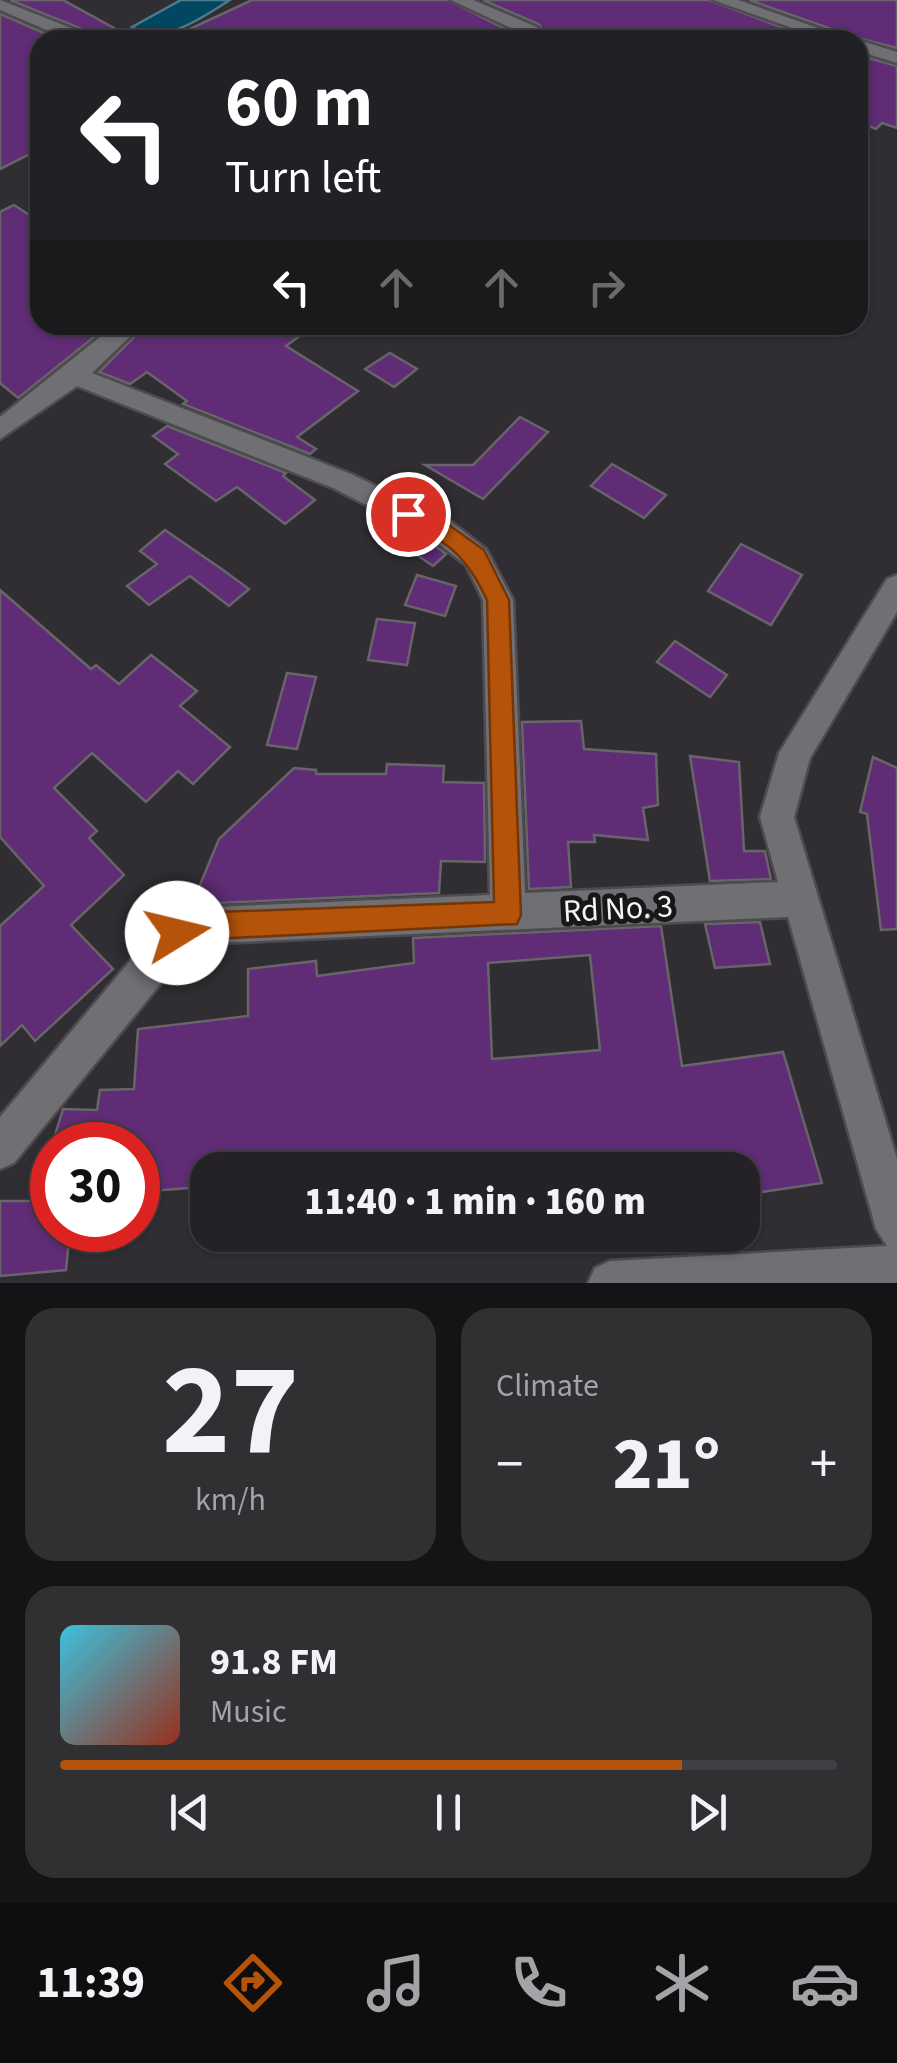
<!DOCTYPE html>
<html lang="en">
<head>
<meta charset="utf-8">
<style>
	:root { --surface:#242226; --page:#302f32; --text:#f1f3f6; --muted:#a3a4a7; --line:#413f43; --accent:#b45309 }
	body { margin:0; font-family:"Source Sans 3",sans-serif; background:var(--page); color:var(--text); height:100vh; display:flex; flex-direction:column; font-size:38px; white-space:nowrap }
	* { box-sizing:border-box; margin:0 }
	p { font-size:32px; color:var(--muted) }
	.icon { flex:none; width:55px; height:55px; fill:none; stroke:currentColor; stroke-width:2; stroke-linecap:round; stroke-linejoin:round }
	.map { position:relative; height:1283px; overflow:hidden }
	.panel { display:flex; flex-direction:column; gap:25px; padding:25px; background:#141315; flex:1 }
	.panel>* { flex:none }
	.top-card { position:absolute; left:30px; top:30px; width:838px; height:305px; border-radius:30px; box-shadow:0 2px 8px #0004,0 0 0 2px var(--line); background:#202124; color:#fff; overflow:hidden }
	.speed { position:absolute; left:30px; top:1122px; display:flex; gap:20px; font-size:50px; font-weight:700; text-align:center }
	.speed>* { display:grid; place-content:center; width:130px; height:130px; border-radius:50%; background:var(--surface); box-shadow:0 2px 8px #0004,0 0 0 2px var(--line); line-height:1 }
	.speed .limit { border:15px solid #d22; background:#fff; color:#111 }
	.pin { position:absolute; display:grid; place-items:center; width:85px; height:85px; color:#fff; margin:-42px; border:5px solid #fff; border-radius:50%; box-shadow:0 2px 10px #0007 }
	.me { position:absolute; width:110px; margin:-55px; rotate:81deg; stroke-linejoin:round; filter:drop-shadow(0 0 8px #0008) }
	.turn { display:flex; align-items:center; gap:35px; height:210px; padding:0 30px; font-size:45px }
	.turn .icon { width:130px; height:130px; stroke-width:2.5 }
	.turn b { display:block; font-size:70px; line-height:85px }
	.lanes { display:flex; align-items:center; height:95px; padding:0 30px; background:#0003; justify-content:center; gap:50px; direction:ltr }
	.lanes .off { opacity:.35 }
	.big { font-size:75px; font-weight:800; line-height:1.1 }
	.panel .card { flex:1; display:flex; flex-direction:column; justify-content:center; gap:15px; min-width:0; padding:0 35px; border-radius:30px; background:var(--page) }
	.panel .dial { align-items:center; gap:0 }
	.dial b { font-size:130px; line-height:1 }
	.song { display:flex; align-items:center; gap:30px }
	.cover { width:120px; height:120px; border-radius:15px; background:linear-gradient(135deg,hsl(190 70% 55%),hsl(10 70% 35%)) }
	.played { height:10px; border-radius:5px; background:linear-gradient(90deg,var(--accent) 80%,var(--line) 80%) }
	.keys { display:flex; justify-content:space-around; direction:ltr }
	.heat { display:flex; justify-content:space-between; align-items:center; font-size:55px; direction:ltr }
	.panel .tiles { flex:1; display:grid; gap:25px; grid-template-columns:1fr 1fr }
	.card:last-child { grid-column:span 2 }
	.trip { position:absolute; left:190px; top:1152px; width:570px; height:100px; border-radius:30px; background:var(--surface); box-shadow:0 2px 8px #0004,0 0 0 2px var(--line); font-weight:800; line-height:100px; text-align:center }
	.dock { display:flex; height:160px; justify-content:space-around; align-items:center; background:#0e0e0f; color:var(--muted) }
	.dock .icon { width:70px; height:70px }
	.dock .active { color:var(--accent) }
	.dock b { font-size:45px; color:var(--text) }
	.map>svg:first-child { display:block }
</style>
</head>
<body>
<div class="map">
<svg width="897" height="1283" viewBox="0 0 897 1283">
	<rect width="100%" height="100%" fill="#302e32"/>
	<path fill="#024762" stroke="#4b7b8f" stroke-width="2.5" d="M181 0H230C204 16 164 47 132 27Z"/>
	<g fill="#5f2c75" stroke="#676569" stroke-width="2.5" fill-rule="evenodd">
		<path d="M10 0H63L136 40H98L92 33Z"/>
		<path d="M252 0H448L519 36V40H166Z"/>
		<path d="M483 0H709L815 40H544L540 25Z"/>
		<path d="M749 0H897V48L854 37Z"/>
		<path d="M0 14 60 40H40V149L0 169Z"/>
		<path d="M858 55 897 66V128L882 123 876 129 858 122Z"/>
		<path d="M14 205 40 222V325H109L18 398 0 383V212Z"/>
		<path d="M146 325H315L286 346 358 391 297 437 316 449 310 454 183 404 187 401 147 372 130 384 99 372Z"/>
		<path d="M390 353 417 369 394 387 365 369Z"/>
		<path d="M520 417 548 432 483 499 425 465H473Z"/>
		<path d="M167 426 286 473 283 476 315 500 285 524 237 487 216 501 165 464 178 454 153 436Z"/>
		<path d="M612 464 666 495 644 518 591 486Z"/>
		<path d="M165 530 223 570 249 589 229 606 190 576 149 605 127 586 157 564 140 551Z"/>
		<path d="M409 531 429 541 446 554 433 566 398 542Z"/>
		<path d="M741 544 802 575 771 625 708 591Z"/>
		<path d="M417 575 456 586 445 616 405 605Z"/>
		<path d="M0 590 91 669 96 665 119 684 151 655 197 691 180 706 230 747 193 784 178 771 146 802 92 753 54 788 97 831 89 838 124 875 71 925 113 969 35 1041 22 1025 0 1046V926L44 886 0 837Z"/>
		<path d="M377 619 415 623 407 665 368 660Z"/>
		<path d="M675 641 727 675 710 697 657 662Z"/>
		<path d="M287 673 316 677 297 749 267 745Z"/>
		<path d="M581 721 584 749 656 754 658 805 643 808 648 840 594 835 595 842H568L571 887 529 889 522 722Z"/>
		<path d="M690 756 739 762 744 851H765L771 879 710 881Z"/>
		<path d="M873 757 897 768V929L881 930 867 814 860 812Z"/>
		<path d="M387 764 444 766 443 782 484 783 485 862 441 861 439 893 192 904 219 839 294 768 316 770V774H386Z"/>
		<path d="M760 922 770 964 715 968 705 924Z"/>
		<path d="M661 926 682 1066 783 1052 822 1183 742 1195V1170H204L202 1187 138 1192 142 1145H52L63 1109 97 1110 100 1090 134 1089 138 1029 248 1016V969L316 961 317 976 414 963 413 938ZM590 955 600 1050 492 1059 488 963Z"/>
		<path d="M0 1201H52V1230H70L66 1270 0 1276Z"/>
	</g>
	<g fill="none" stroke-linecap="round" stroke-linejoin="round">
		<g stroke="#4d4b4f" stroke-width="5">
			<g id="street">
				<path d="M0 0 91 36 94 40H70L0 10Z"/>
				<path d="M451 0H473L539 28 540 40H522L524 34Z"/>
				<path d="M713 0H738L852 40H826Z"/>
				<path d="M857 40H858L897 52V63L858 51Z"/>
				<path d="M115 325H142L92 373 351 474 451 522 486 549 513 600 525 893 778 882 760 817 779 753 887 579 897 575V612L810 758 794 817 897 1159V1283H588L595 1268 610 1261 887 1246 876 1229 788 917 193 944 14 1163 0 1169V1117L164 920 190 908 490 895 483 600 466 565 431 538 333 488 77 386 0 439V417Z"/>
			</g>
		</g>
		<use href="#street" fill="#706f73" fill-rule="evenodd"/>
	</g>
	<path fill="#b45309" stroke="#753606" stroke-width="2.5" d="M408 506 449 525 484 550 509 600 521 915 517 924 192 940 177 947 168 943 164 933 168 923 190 913 494 902 487 600C473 571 460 551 431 535 419 528 405 525 398 514Z"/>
	<g text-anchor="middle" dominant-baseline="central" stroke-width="10" stroke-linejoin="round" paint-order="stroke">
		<g font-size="32" fill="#f5f4f7" stroke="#171718">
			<text transform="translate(618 909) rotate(-3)">Rd No. 3</text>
		</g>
	</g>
</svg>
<div class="speed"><div class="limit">30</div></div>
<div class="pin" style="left:408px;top:514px;background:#d93025"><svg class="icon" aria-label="arrive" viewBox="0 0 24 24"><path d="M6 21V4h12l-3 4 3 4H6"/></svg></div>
<svg class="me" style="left:177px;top:933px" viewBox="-20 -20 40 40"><circle r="19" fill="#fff"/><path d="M0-13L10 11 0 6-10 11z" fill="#b45309"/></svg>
<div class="trip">11:40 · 1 min · 160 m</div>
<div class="top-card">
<div class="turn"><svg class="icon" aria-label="left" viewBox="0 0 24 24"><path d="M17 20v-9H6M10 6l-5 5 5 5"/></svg><div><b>60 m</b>Turn left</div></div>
<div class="lanes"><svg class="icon" aria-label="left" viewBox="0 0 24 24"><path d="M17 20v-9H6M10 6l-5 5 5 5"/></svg><svg class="icon off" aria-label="ahead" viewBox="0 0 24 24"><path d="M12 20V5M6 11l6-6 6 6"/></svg><svg class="icon off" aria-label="ahead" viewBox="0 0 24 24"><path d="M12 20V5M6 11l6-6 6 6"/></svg><svg class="icon off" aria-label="right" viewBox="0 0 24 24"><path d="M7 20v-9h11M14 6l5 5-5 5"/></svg></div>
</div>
</div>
<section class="panel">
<div class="tiles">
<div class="card dial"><b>27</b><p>km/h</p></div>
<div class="card"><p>Climate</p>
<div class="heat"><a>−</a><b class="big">21°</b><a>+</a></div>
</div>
<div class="card">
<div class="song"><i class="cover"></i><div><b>91.8 FM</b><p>Music</p></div></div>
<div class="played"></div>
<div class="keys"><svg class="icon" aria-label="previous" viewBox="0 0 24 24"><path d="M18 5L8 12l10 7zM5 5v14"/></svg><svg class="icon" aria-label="pause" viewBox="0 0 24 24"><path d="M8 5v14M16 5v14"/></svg><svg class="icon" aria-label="next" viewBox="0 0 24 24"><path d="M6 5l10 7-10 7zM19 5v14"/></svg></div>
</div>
</div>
</section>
<nav class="dock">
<b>11:39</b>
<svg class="icon active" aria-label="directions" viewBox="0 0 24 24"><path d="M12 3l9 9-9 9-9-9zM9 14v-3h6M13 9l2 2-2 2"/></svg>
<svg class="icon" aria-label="music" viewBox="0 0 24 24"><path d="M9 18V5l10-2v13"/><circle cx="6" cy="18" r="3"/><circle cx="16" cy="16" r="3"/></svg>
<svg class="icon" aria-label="phone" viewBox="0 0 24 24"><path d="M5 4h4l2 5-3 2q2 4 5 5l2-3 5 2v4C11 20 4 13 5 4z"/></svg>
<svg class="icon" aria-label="climate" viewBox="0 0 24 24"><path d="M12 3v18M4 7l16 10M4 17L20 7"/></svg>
<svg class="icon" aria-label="car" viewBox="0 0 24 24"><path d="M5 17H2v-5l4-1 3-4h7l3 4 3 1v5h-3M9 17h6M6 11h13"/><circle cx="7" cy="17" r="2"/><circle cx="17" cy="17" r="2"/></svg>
</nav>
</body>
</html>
